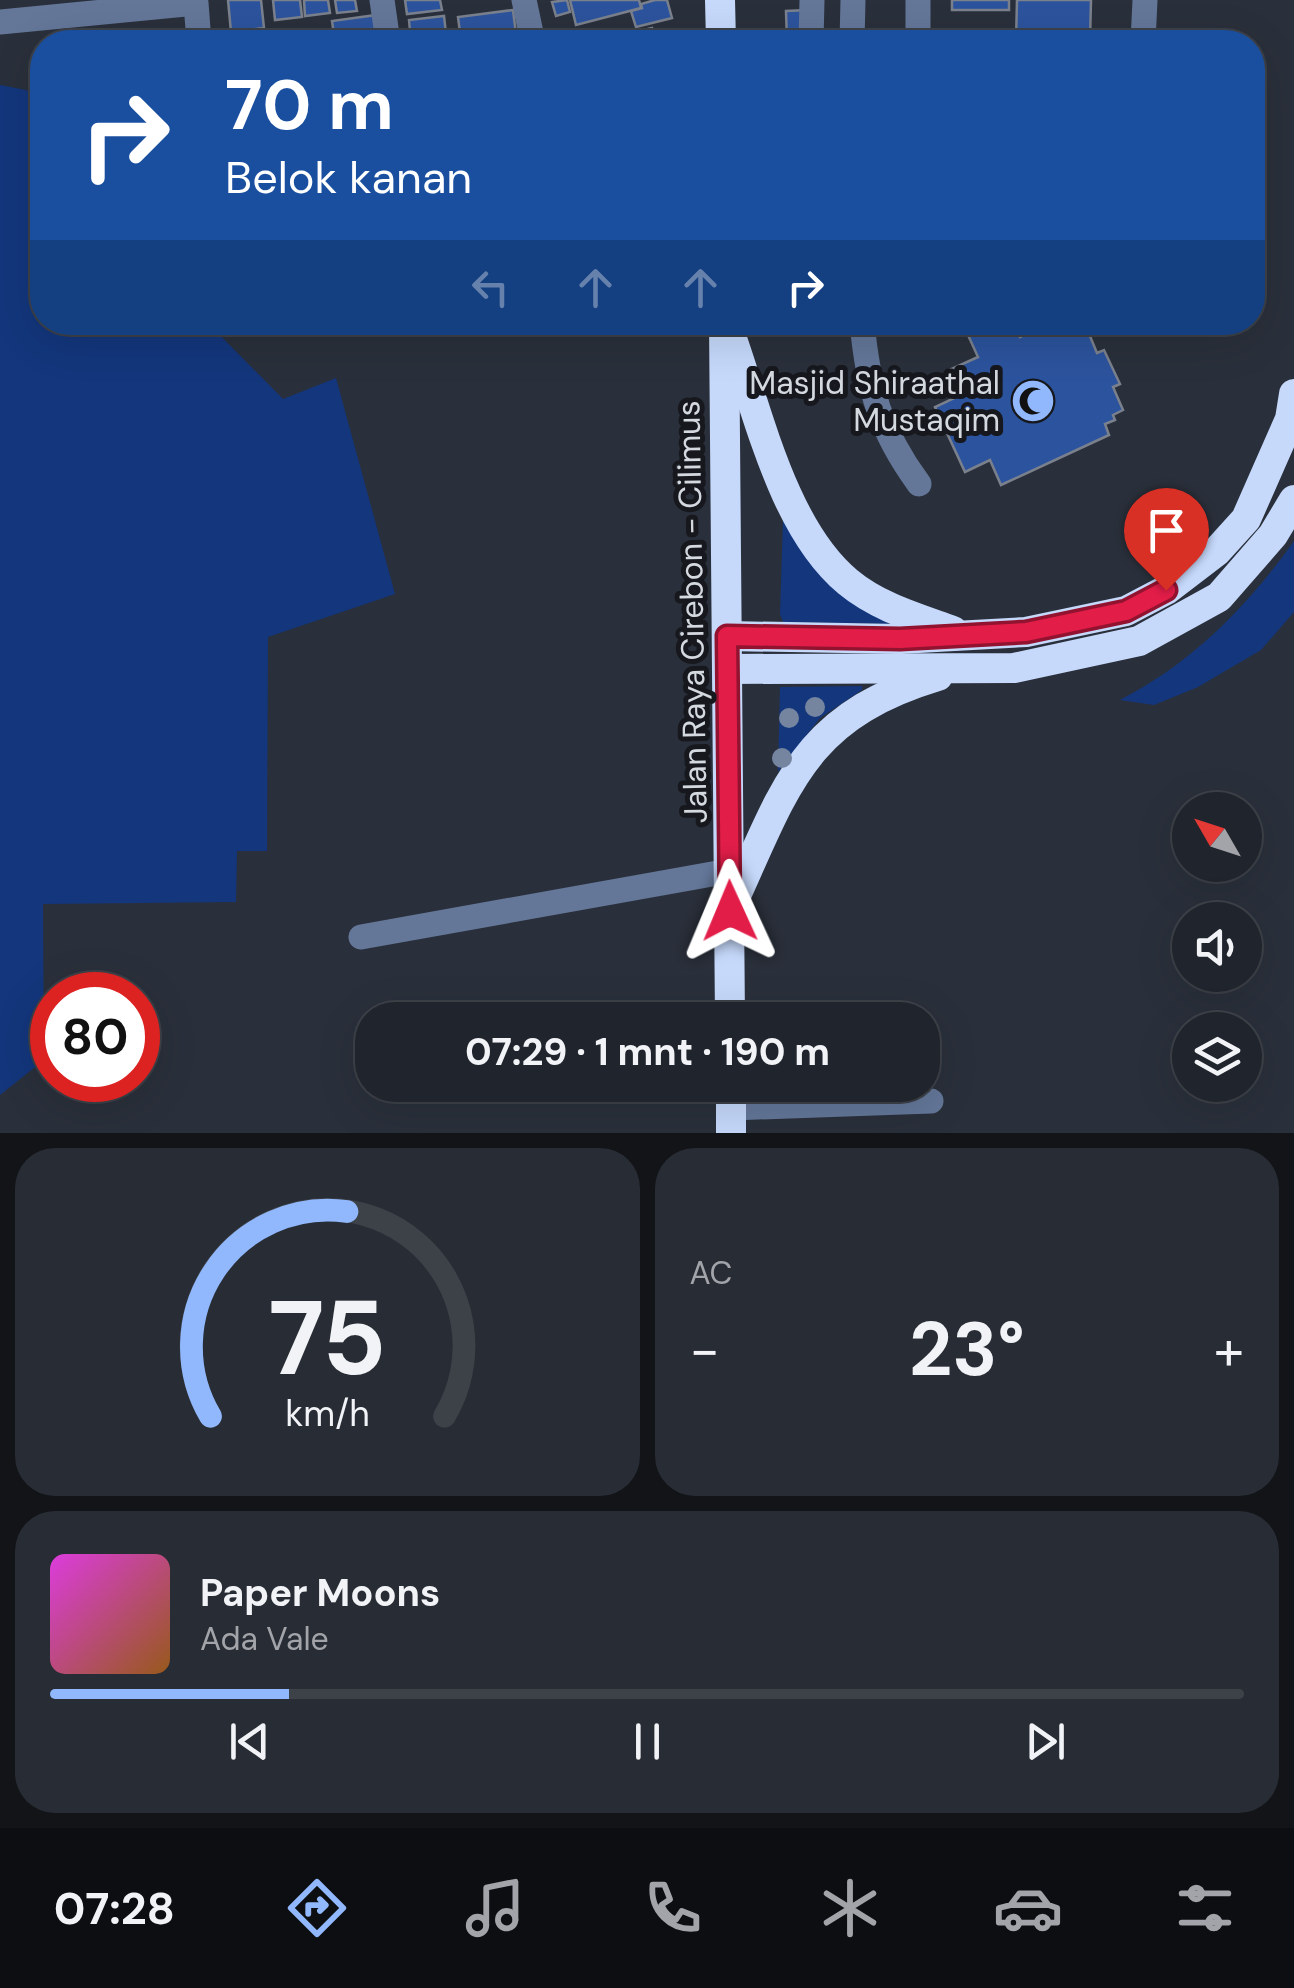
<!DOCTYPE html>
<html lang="id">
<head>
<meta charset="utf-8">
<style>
	:root { --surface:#20242c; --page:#282c34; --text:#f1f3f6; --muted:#a2a4a9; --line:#3d4148; --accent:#91b8fd }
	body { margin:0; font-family:"DM Sans",sans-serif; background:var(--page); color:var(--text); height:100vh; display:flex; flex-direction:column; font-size:38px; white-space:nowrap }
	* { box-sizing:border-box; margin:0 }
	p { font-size:32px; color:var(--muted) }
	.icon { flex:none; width:55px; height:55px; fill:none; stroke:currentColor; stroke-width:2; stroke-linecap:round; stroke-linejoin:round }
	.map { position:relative; height:1133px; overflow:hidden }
	.side { display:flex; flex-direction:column; gap:15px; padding:15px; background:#121418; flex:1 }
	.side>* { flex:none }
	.top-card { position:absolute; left:30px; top:30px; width:1235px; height:305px; border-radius:40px; box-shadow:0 10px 40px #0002,0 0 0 2px var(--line); background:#1a4fa0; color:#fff; overflow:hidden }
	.needle { width:65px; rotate:309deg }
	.tools { position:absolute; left:1172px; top:792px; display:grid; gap:20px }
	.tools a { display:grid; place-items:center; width:90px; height:90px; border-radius:50%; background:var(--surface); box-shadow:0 10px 40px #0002,0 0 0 2px var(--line); font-size:50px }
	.speed { position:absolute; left:30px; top:972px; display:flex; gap:20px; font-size:50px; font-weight:700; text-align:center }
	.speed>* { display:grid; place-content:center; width:130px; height:130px; border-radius:50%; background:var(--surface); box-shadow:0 10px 40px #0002,0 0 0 2px var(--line); line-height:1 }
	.speed .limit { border:15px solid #d22; background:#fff; color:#111 }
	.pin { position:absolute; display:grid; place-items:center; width:85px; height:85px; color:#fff; margin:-102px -42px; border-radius:50% 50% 50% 0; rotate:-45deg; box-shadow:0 0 10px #0007 }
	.pin .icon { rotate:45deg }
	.me { position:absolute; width:110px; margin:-55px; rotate:359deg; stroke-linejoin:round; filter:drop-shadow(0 0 8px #0008) }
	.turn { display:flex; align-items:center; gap:35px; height:210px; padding:0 30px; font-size:45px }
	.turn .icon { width:130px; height:130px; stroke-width:2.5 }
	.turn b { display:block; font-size:70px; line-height:85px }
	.lanes { display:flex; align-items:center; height:95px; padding:0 30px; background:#0003; justify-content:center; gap:50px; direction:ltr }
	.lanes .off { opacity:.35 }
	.big { font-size:75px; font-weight:700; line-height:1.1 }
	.side .tile { flex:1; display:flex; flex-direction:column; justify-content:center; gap:15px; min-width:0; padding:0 35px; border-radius:40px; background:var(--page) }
	.side .dial { align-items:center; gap:0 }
	.dial svg { height:260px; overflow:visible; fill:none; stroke:var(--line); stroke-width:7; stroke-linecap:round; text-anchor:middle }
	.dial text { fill:var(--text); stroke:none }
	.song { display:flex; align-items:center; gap:30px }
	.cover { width:120px; height:120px; border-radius:15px; background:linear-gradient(135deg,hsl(300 70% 55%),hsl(30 70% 35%)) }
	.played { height:10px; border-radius:5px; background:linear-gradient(90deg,var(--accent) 20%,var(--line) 20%) }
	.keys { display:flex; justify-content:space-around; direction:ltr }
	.heat { display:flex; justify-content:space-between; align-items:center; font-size:55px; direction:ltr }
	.side .tiles { flex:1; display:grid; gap:15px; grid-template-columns:1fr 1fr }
	.tile:last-child { grid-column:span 2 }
	.trip { position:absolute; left:355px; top:1002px; width:585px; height:100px; border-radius:40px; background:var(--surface); box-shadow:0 10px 40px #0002,0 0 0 2px var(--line); font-weight:700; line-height:100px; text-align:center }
	.menu { display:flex; height:160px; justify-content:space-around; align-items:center; background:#0d0e12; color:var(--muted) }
	.menu .icon { width:70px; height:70px }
	.menu .current { color:var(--accent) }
	.menu b { font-size:45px; color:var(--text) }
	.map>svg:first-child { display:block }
</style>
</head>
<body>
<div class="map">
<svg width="1294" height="1133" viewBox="0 0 1294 1133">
	<rect width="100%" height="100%" fill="#2a303b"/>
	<g fill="#13367c">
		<path d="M0 85 26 90 42 100V322L208 323 283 399 336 378 395 594 268 637 267 851H237L236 902 43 904 44 1060 0 1095Z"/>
		<path d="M783 519 889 623 888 624 783 622 780 614Z"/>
		<path d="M1294 541V612L1261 650 1198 687 1154 705 1120 700C1192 663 1247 607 1294 541Z"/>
		<path d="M862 686V690L820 718 778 772 780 687Z"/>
	</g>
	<g fill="#2c539d" stroke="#7a818d" stroke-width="2.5">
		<path d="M228 0H261L264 28 231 32Z"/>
		<path d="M273 0H300L302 17 275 20Z"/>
		<path d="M304 0H328L330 13 305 16Z"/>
		<path d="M335 0H355L357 11 337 13Z"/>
		<path d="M405 0H440L442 10 407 14Z"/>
		<path d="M567 0 570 12 556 16 552 2Z"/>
		<path d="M570 0H639L641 8 576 25Z"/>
		<path d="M655 0H667L672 18 636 27 631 11 642 8 641 4Z"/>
		<rect x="952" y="0" width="57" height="10"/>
		<path d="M1017 0H1091L1090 40H1016Z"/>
		<path d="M513 10 516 34 461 41 458 17Z"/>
		<path d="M807 10 808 42H787L786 11Z"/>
		<path d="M376 15 379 42H335L332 21Z"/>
		<path d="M444 16 447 42H411L409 20Z"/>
		<path d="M652 28 655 42H590Z"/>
		<path d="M266 32 267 42H215V38Z"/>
		<path d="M327 34 328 42H306L305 37Z"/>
		<path d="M300 37 301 42H276V40Z"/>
		<path d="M341 322H385L386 325 342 330Z"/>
		<path d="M995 322H1014L1020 337 1053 322H1058L1061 329 1085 324 1097 353 1104 350 1120 384 1113 387 1123 410 1113 415 1115 420 1105 424 1109 435 1001 485 990 460 965 472 935 407 961 395 949 370 978 357 968 335Z"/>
	</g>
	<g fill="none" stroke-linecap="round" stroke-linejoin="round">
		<g stroke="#647799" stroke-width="25">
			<path d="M382 0 388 42"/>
			<path d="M524 0 533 42"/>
			<path d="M0 22 196 3 199 42"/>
			<path d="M811 42 812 0"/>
			<path d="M852 42 853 0"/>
			<path d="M918 42V0"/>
			<path d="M1143 42 1145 0"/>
			<path d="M862 322C868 388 880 431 919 484"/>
			<path d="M361 937 729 871"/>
			<path d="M731 1108 931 1101"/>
		</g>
		<g stroke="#c6d9fb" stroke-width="30">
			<path d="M720 0 721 42"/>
			<path d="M724 322 730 1020"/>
			<path d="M732 339C759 416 784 529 848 582 878 607 917 618 953 631"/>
			<path d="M727 636 900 639 1026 632 1126 611 1166 590 1217 551 1246 519 1290 419 1294 394"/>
			<path d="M727 669 1014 668 1139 641 1219 597 1273 535 1294 500"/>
			<path d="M734 900C787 783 805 716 938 676"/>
			<path d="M731 1085V1133"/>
		</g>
	</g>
	<g fill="#7585a0">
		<circle cx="815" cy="707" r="10"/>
		<circle cx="789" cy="718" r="10"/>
		<circle cx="782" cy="758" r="10"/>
	</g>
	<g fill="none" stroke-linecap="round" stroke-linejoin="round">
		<g stroke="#92132f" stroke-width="25">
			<path id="route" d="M730 911 727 636 900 639 1026 632 1126 611 1166 590"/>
		</g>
		<use href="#route" stroke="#e11d48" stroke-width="18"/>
	</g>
	<defs>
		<g id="mosque-disc" transform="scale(2.25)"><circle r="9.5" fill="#91b8fd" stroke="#16181d"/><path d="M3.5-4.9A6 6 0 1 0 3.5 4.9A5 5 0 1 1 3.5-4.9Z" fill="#111"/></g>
	</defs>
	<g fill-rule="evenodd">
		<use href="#mosque-disc" x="1033" y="401"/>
	</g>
	<g text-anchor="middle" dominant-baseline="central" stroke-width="10" stroke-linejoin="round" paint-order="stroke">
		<g font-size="32" fill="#d4d8df" stroke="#16181d" text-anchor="end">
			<text x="1000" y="383">Masjid Shiraathal<tspan x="1000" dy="37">Mustaqim</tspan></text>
		</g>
		<g font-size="32" fill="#d4d8df" stroke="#16181d">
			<text transform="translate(692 612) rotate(-91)">Jalan Raya Cirebon - Cilimus</text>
		</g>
	</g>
</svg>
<div class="tools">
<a><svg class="needle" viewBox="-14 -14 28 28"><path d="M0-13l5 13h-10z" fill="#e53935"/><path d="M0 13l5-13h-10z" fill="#a2a4a9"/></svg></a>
<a><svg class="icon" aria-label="sound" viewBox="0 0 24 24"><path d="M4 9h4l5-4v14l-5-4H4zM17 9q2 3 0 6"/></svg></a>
<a><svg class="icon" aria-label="layers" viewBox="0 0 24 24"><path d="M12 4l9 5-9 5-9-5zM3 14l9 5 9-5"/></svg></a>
</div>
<div class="speed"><div class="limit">80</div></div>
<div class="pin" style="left:1166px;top:590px;background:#d93025"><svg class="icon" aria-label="arrive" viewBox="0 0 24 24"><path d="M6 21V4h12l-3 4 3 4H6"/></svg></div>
<svg class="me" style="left:730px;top:911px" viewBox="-20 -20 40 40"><path d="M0-17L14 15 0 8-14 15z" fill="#e11d48" stroke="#fff" stroke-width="4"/></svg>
<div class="trip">07:29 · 1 mnt · 190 m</div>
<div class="top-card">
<div class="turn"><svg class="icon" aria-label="right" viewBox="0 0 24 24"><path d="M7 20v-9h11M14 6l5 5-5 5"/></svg><div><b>70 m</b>Belok kanan</div></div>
<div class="lanes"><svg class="icon off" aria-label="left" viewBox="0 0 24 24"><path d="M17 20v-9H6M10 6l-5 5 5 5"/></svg><svg class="icon off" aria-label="ahead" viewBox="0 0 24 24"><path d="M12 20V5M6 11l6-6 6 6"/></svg><svg class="icon off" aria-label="ahead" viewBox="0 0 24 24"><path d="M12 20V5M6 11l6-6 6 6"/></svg><svg class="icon" aria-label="right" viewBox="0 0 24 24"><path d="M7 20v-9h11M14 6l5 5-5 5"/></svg></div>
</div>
</div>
<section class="side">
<div class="tiles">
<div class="tile dial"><svg viewBox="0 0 100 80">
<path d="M14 69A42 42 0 1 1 86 69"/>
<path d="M14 69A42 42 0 0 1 56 6" stroke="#91b8fd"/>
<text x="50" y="56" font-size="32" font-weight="700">75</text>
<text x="50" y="72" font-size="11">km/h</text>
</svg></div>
<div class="tile"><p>AC</p>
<div class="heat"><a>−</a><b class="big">23°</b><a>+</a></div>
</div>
<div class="tile">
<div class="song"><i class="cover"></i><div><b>Paper Moons</b><p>Ada Vale</p></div></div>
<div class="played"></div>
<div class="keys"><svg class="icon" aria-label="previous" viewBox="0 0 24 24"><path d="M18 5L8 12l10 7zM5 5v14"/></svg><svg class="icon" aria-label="pause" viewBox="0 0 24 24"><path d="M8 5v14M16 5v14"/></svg><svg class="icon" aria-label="next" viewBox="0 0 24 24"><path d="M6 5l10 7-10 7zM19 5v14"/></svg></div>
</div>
</div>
</section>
<nav class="menu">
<b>07:28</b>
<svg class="icon current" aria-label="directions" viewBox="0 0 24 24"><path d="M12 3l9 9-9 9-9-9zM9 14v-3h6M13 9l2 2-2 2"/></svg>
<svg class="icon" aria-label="music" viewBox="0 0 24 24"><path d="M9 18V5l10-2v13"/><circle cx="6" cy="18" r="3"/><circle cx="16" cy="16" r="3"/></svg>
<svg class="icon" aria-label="phone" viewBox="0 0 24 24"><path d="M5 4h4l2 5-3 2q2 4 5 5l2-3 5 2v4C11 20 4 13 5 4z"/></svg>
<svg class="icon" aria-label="climate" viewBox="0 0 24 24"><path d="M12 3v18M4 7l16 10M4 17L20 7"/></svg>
<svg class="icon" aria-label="car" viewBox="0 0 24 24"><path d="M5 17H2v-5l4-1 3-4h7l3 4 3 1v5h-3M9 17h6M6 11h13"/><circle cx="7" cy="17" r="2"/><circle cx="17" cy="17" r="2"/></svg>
<svg class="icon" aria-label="filters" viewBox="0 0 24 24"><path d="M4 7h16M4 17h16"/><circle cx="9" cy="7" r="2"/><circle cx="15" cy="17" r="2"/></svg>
</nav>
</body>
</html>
